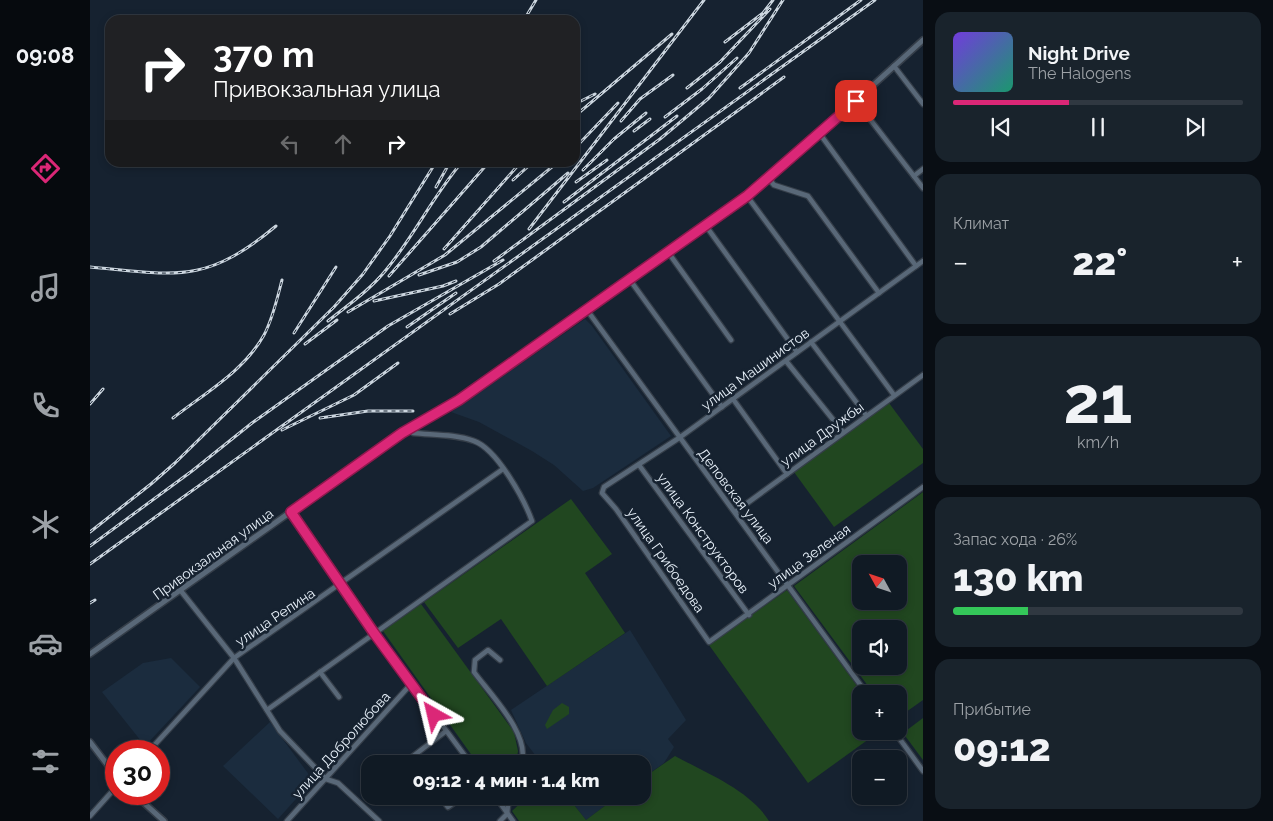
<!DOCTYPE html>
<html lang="ru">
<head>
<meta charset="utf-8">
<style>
	:root { --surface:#101a24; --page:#19232c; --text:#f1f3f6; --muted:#9ca1a6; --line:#303841; --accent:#db2777 }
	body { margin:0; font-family:Raleway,sans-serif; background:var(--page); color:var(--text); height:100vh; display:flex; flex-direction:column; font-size:19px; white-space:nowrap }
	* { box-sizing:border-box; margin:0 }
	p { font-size:16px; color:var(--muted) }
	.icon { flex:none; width:28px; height:28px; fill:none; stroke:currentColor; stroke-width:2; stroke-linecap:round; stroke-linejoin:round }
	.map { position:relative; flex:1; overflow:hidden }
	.sheet { display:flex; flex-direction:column; gap:12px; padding:12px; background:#090e14; width:350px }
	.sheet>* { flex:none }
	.banner { position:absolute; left:15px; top:15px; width:475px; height:152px; border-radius:15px; box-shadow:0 2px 8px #0003,0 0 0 1px var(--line); background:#202124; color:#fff; overflow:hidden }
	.needle { width:32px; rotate:310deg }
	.buttons { position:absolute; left:762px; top:555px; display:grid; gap:10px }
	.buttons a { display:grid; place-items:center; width:55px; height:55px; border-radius:10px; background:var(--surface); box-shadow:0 2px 8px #0003,0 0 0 1px var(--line); font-size:25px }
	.speed { position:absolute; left:15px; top:740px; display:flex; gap:10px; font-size:25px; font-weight:700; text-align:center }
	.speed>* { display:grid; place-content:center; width:65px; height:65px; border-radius:50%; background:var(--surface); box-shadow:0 2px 8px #0003,0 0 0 1px var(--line); line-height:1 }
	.speed .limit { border:8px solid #d22; background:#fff; color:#111 }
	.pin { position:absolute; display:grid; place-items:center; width:42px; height:42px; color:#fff; margin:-21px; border-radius:10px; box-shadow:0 2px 8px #0006 }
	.me { position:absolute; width:55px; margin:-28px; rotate:323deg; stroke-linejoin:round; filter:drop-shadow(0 0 4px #0008) }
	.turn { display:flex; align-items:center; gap:18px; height:105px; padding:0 25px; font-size:22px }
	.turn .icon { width:65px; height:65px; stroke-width:2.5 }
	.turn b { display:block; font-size:35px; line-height:42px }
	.lanes { display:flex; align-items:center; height:48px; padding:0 25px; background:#0003; justify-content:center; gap:25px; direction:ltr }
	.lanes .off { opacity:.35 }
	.big { font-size:38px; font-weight:800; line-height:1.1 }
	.sheet .tile { flex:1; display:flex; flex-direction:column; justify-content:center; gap:8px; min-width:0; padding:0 18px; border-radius:15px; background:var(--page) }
	.sheet .dial { align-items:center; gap:0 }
	.dial b { font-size:65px; line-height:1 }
	.song { display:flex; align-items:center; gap:15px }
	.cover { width:60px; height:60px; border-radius:8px; background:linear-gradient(135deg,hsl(260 70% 55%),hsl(160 70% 35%)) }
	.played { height:5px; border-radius:2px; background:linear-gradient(90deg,var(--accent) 40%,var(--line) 40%) }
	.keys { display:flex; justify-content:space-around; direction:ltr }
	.heat { display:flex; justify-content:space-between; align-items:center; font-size:28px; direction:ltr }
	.charge { height:8px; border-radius:4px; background:linear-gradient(90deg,#34c759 26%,var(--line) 0) }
	.trip { position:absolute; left:271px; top:755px; width:290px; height:50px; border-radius:15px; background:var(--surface); box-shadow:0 2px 8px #0003,0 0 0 1px var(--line); font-weight:800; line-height:50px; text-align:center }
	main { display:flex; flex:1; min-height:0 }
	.menu { display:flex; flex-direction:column; width:90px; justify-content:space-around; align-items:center; background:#060a0e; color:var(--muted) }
	.menu .icon { width:35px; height:35px }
	.menu .active { color:var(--accent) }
	.menu b { font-size:22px; color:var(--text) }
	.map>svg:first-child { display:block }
</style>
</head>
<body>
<main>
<nav class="menu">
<b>09:08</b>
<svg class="icon active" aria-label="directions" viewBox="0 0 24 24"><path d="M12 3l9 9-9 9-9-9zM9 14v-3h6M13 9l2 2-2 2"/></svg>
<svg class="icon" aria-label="music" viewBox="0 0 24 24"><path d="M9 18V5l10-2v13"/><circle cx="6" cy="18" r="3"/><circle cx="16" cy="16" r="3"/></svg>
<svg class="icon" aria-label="phone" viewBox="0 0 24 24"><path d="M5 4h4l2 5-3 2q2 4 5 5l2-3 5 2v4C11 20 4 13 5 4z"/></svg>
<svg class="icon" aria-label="climate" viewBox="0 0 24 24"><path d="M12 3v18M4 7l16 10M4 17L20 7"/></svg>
<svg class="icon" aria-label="car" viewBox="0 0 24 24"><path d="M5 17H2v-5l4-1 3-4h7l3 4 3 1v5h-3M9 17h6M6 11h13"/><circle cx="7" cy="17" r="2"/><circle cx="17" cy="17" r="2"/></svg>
<svg class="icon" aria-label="filters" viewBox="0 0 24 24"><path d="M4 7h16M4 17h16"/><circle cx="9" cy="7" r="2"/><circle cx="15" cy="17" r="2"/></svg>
</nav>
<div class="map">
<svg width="833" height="821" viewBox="0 0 833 821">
	<rect width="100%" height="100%" fill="#162230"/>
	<g fill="#1b2c3e">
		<path d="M495 319 502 326 581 436 503 488 493 491 464 465 442 451 389 422 361 412Z"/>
		<path d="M540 630 596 720 578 739 584 747 574 763 553 778 552 764H452L436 743 421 710Z"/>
		<path d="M81 658 110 687 55 746 12 692 53 663Z"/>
		<path d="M180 722 223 780 188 819 133 766Z"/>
		<path d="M477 796H528L496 820Z"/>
	</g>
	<g fill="#214720" fill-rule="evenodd">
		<path d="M799 403 833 449V463L744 527 704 472Z"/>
		<path d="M833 492V700L809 717V694H784L704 586ZM771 564H809V601H771ZM771 629H809V666H771Z"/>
		<path d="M481 499 522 554 495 573 535 633 457 686 411 619 368 648 334 602Z"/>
		<path d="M697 590 773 694 771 731H790L718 783 619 645Z"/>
		<path d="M331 604 424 732 428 751 426 764H388L293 631Z"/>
		<path d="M472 703 479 707V714L457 729 455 725 463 710Z"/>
		<path d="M833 718V760L813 733Z"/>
		<path d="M585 756C616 773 660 790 679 821H429L422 811 438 796H477L496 820 528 796H552L553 778Z"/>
	</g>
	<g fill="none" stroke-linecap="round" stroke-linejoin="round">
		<g stroke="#353e49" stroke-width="7">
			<g id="minor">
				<path d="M804 66 833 104"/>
				<path d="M766 101 833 188"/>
				<path d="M730 134 826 266"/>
				<path d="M824 176 833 169"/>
				<path d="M678 178 684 185 718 196 789 293"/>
				<path d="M657 196 804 395"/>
				<path d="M616 226 707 352"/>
				<path d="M578 252 641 340"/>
				<path d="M833 261 589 438 514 487 512 493 526 509 619 642 833 487"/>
				<path d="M540 280 632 407"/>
				<path d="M497 310 777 694"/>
				<path d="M721 342 776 415"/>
				<path d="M696 361 753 432"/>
				<path d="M643 399 697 474"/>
				<path d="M549 465 659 615"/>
				<path d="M201 512 284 633 381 764"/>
				<path d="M645 512 833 375"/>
				<path d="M91 591 144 658 190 731 236 779 248 783 289 821"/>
				<path d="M410 660 398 650 385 660 384 672C400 694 442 736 431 764"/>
				<path d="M230 672 249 697"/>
				<path d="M177 710 442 521C434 499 407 449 384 441 365 434 343 435 323 433L320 429"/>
				<path d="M804 731 833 771"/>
				<path d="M59 751 144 658 413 469"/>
				<path d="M321 764 318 760 356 731"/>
				<path d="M349 796 358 807 374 796"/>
				<path d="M405 796 423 821"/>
				<path d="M0 816 26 787"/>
				<path d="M197 821 321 684"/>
				<path d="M410 821 417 814 419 796"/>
			</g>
		</g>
		<g stroke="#353e49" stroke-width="8">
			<g id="tertiary">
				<path d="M0 654 312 433 369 400 657 196 717 145 833 40"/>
				<path d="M0 742 26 776"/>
				<path d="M44 794 74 821"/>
			</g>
		</g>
		<use href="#minor" stroke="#596878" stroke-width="4.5"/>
		<use href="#tertiary" stroke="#596878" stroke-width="5"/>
		<g stroke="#ccd6df" stroke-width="3">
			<g id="rail">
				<path d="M434 20 446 0"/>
				<path d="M635 42 673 13 683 0"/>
				<path d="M597 88 630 62 680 9"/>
				<path d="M650 88 771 0"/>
				<path d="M485 104 505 94"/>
				<path d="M485 116 582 34"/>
				<path d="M575 117 612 89 647 58"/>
				<path d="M531 121 550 99 583 75"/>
				<path d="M544 131 560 119"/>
				<path d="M485 148 528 103"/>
				<path d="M493 170 524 139 556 113"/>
				<path d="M423 180 443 162"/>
				<path d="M486 182 517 160"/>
				<path d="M346 187 360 162"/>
				<path d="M474 202 587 116"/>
				<path d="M439 229 614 0"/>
				<path d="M354 249 431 162"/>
				<path d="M404 261 570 139 619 98 659 53 693 0"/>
				<path d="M0 267C86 275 115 285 186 226"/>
				<path d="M329 275 367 262 391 247 478 173"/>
				<path d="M299 276 399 162"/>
				<path d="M284 301 353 286 366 281"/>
				<path d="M258 312 355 255 468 162"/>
				<path d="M360 314 409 284 694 77"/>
				<path d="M238 321C258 305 280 290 296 270 324 236 343 196 372 162"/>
				<path d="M317 327 366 293"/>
				<path d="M204 333 246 267"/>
				<path d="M215 344 247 320"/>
				<path d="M0 404 13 389"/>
				<path d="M83 418C115 393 154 371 174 335 183 318 187 299 192 280"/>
				<path d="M230 418 278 411H323"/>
				<path d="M192 430 264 395 308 363"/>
				<path d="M0 532 61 484 85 463 244 307 273 274 300 236 346 162"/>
				<path d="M0 546 102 471 162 423 298 326 413 260"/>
				<path d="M0 564 785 0"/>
				<path d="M0 603 5 600"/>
			</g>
		</g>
		<use href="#rail" stroke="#162230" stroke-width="1" stroke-dasharray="4" stroke-linecap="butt"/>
	</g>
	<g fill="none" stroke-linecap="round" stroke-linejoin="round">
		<g stroke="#8e194d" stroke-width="12">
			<path id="route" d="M344 715 284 633 201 512 312 433 369 400 657 196 766 101"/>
		</g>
		<use href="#route" stroke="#db2777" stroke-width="9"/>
	</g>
	<g text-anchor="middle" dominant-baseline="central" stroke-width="5" stroke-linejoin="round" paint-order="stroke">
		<g font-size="14" fill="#e9f2fb" stroke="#162230">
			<text transform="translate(665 369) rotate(-36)">улица Машинистов</text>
			<text transform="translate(732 434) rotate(-36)">улица Дружбы</text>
			<text transform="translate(646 496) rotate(53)">Деповская улица</text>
			<text transform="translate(613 533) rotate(54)">улица Конструкторов</text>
			<text transform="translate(123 554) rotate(-36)">Привокзальная улица</text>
			<text transform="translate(719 556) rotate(-36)">улица Зеленая</text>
			<text transform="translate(576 560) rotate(55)">улица Грибоедова</text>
			<text transform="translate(185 617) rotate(-34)">улица Репина</text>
			<text transform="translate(251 745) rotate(-48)">улица Добролюбова</text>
		</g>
	</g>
</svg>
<div class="buttons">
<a><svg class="needle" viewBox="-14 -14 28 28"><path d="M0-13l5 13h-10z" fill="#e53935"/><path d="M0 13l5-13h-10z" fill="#9ca1a6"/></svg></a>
<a><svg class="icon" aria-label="sound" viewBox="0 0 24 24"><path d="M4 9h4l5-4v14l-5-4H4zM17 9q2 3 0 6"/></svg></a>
<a>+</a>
<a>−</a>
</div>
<div class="speed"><div class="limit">30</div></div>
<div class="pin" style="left:766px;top:101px;background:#d93025"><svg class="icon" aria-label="arrive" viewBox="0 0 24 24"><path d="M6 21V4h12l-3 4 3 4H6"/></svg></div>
<svg class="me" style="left:344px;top:715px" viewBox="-20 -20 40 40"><path d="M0-17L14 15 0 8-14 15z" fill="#db2777" stroke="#fff" stroke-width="4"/></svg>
<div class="trip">09:12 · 4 мин · 1.4 km</div>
<div class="banner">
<div class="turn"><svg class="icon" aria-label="right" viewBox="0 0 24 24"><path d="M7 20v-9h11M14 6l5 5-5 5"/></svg><div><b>370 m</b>Привокзальная улица</div></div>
<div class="lanes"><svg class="icon off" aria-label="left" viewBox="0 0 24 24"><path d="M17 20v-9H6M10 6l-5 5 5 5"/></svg><svg class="icon off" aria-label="ahead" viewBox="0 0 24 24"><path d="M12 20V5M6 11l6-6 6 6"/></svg><svg class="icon" aria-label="right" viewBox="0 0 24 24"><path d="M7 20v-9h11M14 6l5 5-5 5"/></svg></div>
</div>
</div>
<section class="sheet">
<div class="tile">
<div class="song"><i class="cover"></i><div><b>Night Drive</b><p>The Halogens</p></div></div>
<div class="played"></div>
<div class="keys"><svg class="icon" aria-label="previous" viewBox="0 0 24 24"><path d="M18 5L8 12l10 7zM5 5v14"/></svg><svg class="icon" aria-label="pause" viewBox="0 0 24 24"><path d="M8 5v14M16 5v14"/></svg><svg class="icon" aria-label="next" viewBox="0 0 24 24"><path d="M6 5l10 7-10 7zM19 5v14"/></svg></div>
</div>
<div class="tile"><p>Климат</p>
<div class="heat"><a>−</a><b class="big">22°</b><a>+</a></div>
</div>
<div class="tile dial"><b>21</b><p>km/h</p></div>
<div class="tile"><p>Запас хода · 26%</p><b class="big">130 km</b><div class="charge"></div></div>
<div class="tile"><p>Прибытие</p><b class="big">09:12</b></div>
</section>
</main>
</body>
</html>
